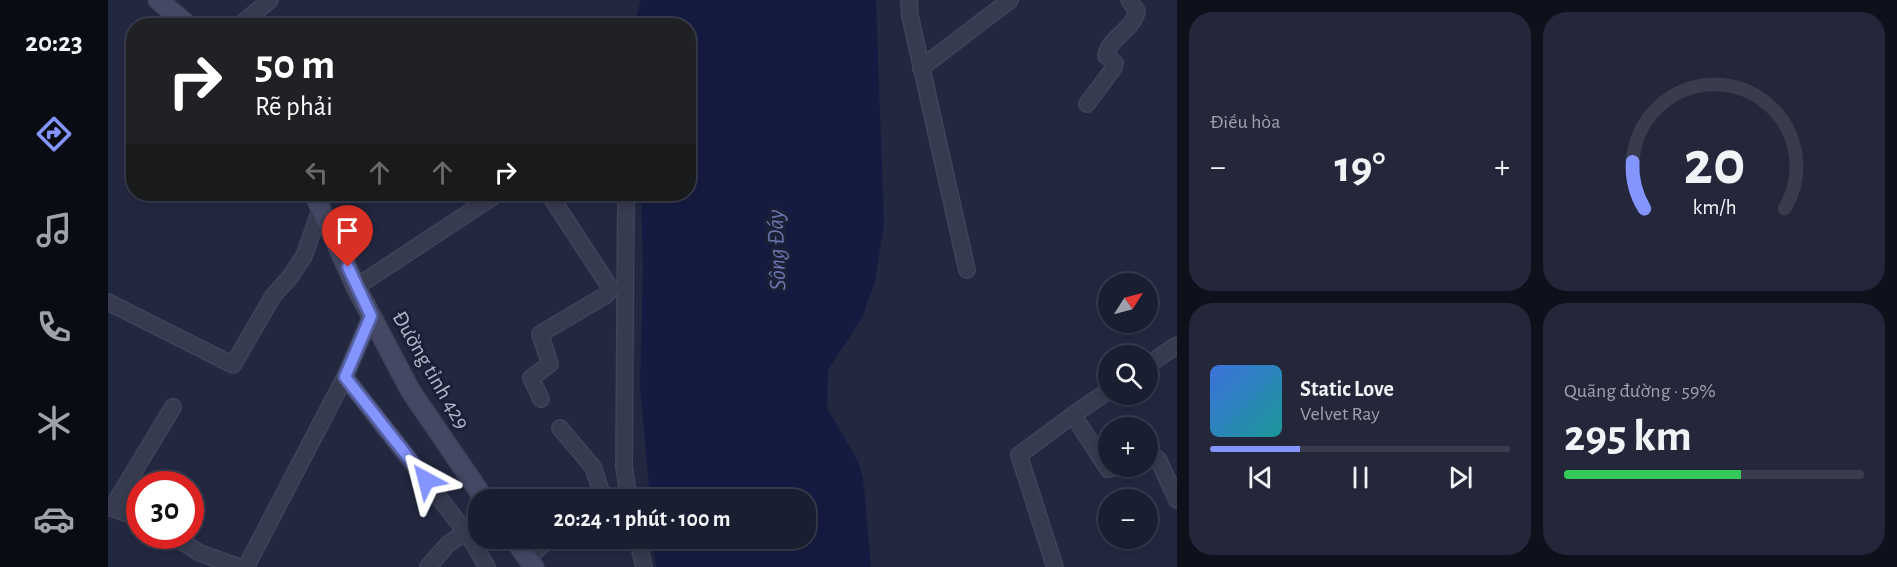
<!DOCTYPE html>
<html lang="vi">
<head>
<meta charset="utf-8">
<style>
	:root { --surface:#1a1e31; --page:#232739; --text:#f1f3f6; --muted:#9fa2ab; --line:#383c4d; --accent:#8495ff }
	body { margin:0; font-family:"Alegreya Sans",sans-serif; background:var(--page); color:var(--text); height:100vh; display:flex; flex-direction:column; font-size:22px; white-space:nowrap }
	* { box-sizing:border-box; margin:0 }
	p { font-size:20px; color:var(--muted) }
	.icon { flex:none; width:33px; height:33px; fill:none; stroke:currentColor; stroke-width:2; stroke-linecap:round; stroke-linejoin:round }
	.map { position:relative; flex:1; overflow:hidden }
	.sheet { display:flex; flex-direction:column; gap:12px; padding:12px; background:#0e101b; width:720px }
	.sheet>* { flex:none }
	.banner { position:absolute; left:18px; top:18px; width:570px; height:183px; border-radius:24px; box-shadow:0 3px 9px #0003,0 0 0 2px var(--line); background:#202124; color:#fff; overflow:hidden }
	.needle { width:39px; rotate:54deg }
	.controls { position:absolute; left:990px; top:273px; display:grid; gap:12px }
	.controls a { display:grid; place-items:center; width:60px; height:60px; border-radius:50%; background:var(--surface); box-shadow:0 3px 9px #0003,0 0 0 2px var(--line); font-size:30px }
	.speed { position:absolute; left:18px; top:471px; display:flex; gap:12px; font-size:30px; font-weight:700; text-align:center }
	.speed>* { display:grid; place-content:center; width:78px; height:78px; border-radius:50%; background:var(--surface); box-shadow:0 3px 9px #0003,0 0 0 2px var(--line); line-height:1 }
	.speed .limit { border:9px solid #d22; background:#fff; color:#111 }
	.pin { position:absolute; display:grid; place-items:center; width:51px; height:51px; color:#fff; margin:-62px -26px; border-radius:50% 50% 50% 0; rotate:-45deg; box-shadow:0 0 6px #0007 }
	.pin .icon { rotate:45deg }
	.me { position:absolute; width:66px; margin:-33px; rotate:322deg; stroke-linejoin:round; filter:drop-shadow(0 0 4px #0008) }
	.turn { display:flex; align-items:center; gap:21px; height:126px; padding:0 30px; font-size:27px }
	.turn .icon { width:78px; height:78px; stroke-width:2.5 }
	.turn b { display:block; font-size:42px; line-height:51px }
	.lanes { display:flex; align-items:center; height:57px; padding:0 30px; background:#0003; justify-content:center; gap:30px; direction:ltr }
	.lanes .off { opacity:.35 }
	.big { font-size:45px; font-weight:700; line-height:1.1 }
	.sheet .tile { flex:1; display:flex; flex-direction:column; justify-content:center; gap:9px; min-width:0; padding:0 21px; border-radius:24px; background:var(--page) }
	.sheet .dial { align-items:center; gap:0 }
	.dial svg { height:156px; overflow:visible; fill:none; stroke:var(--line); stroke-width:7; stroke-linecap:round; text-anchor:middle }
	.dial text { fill:var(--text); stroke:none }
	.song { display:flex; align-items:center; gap:18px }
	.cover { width:72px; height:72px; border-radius:9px; background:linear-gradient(135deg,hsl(220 70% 55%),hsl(180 70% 35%)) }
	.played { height:6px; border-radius:3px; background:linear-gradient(90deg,var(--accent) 30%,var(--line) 30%) }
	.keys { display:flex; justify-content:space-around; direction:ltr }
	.heat { display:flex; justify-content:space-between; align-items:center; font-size:33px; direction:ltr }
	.charge { height:9px; border-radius:4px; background:linear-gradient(90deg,#34c759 59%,var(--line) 0) }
	.sheet .tiles { flex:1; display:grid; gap:12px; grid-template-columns:repeat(2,1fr) }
	.trip { position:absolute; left:360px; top:489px; width:348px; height:60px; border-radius:24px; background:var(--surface); box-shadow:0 3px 9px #0003,0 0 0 2px var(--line); font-weight:700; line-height:60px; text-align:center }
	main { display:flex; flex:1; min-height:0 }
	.tab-bar { display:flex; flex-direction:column; width:108px; justify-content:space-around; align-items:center; background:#0a0c14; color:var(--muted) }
	.tab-bar .icon { width:42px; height:42px }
	.tab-bar .current { color:var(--accent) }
	.tab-bar b { font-size:27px; color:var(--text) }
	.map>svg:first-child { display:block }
</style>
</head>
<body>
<main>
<nav class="tab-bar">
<b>20:23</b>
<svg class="icon current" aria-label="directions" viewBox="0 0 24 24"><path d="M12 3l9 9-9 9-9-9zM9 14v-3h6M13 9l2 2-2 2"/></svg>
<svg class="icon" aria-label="music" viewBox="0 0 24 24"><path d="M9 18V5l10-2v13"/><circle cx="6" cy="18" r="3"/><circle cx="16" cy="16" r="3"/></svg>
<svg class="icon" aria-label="phone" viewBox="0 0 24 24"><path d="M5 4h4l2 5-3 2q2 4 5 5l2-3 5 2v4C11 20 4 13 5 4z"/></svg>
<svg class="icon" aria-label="climate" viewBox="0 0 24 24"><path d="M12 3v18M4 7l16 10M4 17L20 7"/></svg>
<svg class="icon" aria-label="car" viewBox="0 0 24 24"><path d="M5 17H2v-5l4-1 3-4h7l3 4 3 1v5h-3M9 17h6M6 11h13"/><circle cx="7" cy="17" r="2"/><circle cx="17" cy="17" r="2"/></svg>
</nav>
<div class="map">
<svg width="1069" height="567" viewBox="0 0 1069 567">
	<rect width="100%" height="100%" fill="#232841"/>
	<path fill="#151b40" d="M533 0H768L776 224 767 281 754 318 720 370 719 408 749 459 755 477 763 567H548L545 539 698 538V500L542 499 532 386 535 269 533 194H580V26L526 25Z"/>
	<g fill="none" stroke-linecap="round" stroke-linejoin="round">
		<g stroke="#40445a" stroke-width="18">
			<g id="street">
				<path d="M801 0 802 16 859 270"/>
				<path d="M131 26 162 0"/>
				<path d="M813 68 902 0"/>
				<path d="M979 104 1005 69 1007 63 998 56C1001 37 1025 31 1029 11L1021 0"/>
				<path d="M518 194 516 466 521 500"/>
				<path d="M248 287 389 194"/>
				<path d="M0 302 125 365 165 296 182 277 196 256 213 208"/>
				<path d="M1040 365 1069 345"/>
				<path d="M237 377 361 536 379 567"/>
				<path d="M1000 391 965 415 1000 469 1013 466"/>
				<path d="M433 399 423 378 442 364 432 334 498 295 503 289 441 194"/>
				<path d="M452 428 485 467 495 497"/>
				<path d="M1040 461 1050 459 1069 500"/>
				<path d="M0 507 32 518"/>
				<path d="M4 508 65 407"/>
				<path d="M65 536 92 553 131 567"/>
				<path d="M529 538 536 567"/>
				<path d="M419 558 443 538"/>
				<path d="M138 567 237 377 263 316"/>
				<path d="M320 567 340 544 358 532"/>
				<path d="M947 567 911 455 965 415"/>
			</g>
		</g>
		<g stroke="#40445a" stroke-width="21">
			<g id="secondary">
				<path d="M50 0 81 26"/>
				<path d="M206 194 248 287 302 390 377 500"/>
				<path d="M405 538 426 567"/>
			</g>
		</g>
		<use href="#street" stroke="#373b50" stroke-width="15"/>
		<use href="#secondary" stroke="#454864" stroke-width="18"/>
	</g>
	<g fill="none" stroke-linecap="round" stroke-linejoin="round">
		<g stroke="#5661a6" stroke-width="15">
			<path id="route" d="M240 267 263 316 237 377 318 480"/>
		</g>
		<use href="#route" stroke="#8495ff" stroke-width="10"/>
	</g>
	<g text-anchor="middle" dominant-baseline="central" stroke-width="6" stroke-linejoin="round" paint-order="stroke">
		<g font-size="22" fill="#b3b6cb" stroke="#1c2036">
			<text transform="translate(323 370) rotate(60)">Đường tỉnh 429</text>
		</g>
		<g font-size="24" font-style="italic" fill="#6975ad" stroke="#1c2036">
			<text transform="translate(669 250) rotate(-92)">Sông Đáy</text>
		</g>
	</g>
</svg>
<div class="controls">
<a><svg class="needle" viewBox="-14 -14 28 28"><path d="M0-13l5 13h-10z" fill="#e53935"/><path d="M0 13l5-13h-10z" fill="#9fa2ab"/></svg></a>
<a><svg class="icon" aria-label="search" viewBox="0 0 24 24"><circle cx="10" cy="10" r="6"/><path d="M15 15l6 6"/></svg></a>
<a>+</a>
<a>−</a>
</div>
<div class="speed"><div class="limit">30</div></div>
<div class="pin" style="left:240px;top:267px;background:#d93025"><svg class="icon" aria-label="arrive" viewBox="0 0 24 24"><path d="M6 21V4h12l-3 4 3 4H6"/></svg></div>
<svg class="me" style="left:318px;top:480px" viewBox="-20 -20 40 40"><path d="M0-17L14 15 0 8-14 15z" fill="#8495ff" stroke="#fff" stroke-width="4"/></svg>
<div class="trip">20:24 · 1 phút · 100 m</div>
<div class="banner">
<div class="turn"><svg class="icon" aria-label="right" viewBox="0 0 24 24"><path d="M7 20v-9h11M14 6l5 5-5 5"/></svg><div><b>50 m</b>Rẽ phải</div></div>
<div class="lanes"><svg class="icon off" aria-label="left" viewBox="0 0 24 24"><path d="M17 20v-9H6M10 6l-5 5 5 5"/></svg><svg class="icon off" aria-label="ahead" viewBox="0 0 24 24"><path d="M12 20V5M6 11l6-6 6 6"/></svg><svg class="icon off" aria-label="ahead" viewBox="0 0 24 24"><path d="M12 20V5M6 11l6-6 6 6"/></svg><svg class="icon" aria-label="right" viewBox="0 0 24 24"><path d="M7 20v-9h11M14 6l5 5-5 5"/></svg></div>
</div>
</div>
<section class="sheet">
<div class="tiles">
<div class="tile"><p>Điều hòa</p>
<div class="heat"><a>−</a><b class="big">19°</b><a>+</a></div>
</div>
<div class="tile dial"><svg viewBox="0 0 100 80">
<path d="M14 69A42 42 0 1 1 86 69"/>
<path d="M14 69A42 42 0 0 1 8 45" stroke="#8495ff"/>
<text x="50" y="56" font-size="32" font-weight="700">20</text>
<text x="50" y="72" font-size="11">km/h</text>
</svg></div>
<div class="tile">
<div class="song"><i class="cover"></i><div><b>Static Love</b><p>Velvet Ray</p></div></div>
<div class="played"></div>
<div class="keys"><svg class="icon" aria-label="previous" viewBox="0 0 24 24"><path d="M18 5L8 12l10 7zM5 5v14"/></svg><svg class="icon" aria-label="pause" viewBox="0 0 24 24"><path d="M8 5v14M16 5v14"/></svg><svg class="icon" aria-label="next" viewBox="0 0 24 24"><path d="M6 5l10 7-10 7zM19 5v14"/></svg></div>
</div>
<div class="tile"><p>Quãng đường · 59%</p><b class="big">295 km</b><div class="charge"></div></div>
</div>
</section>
</main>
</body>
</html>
